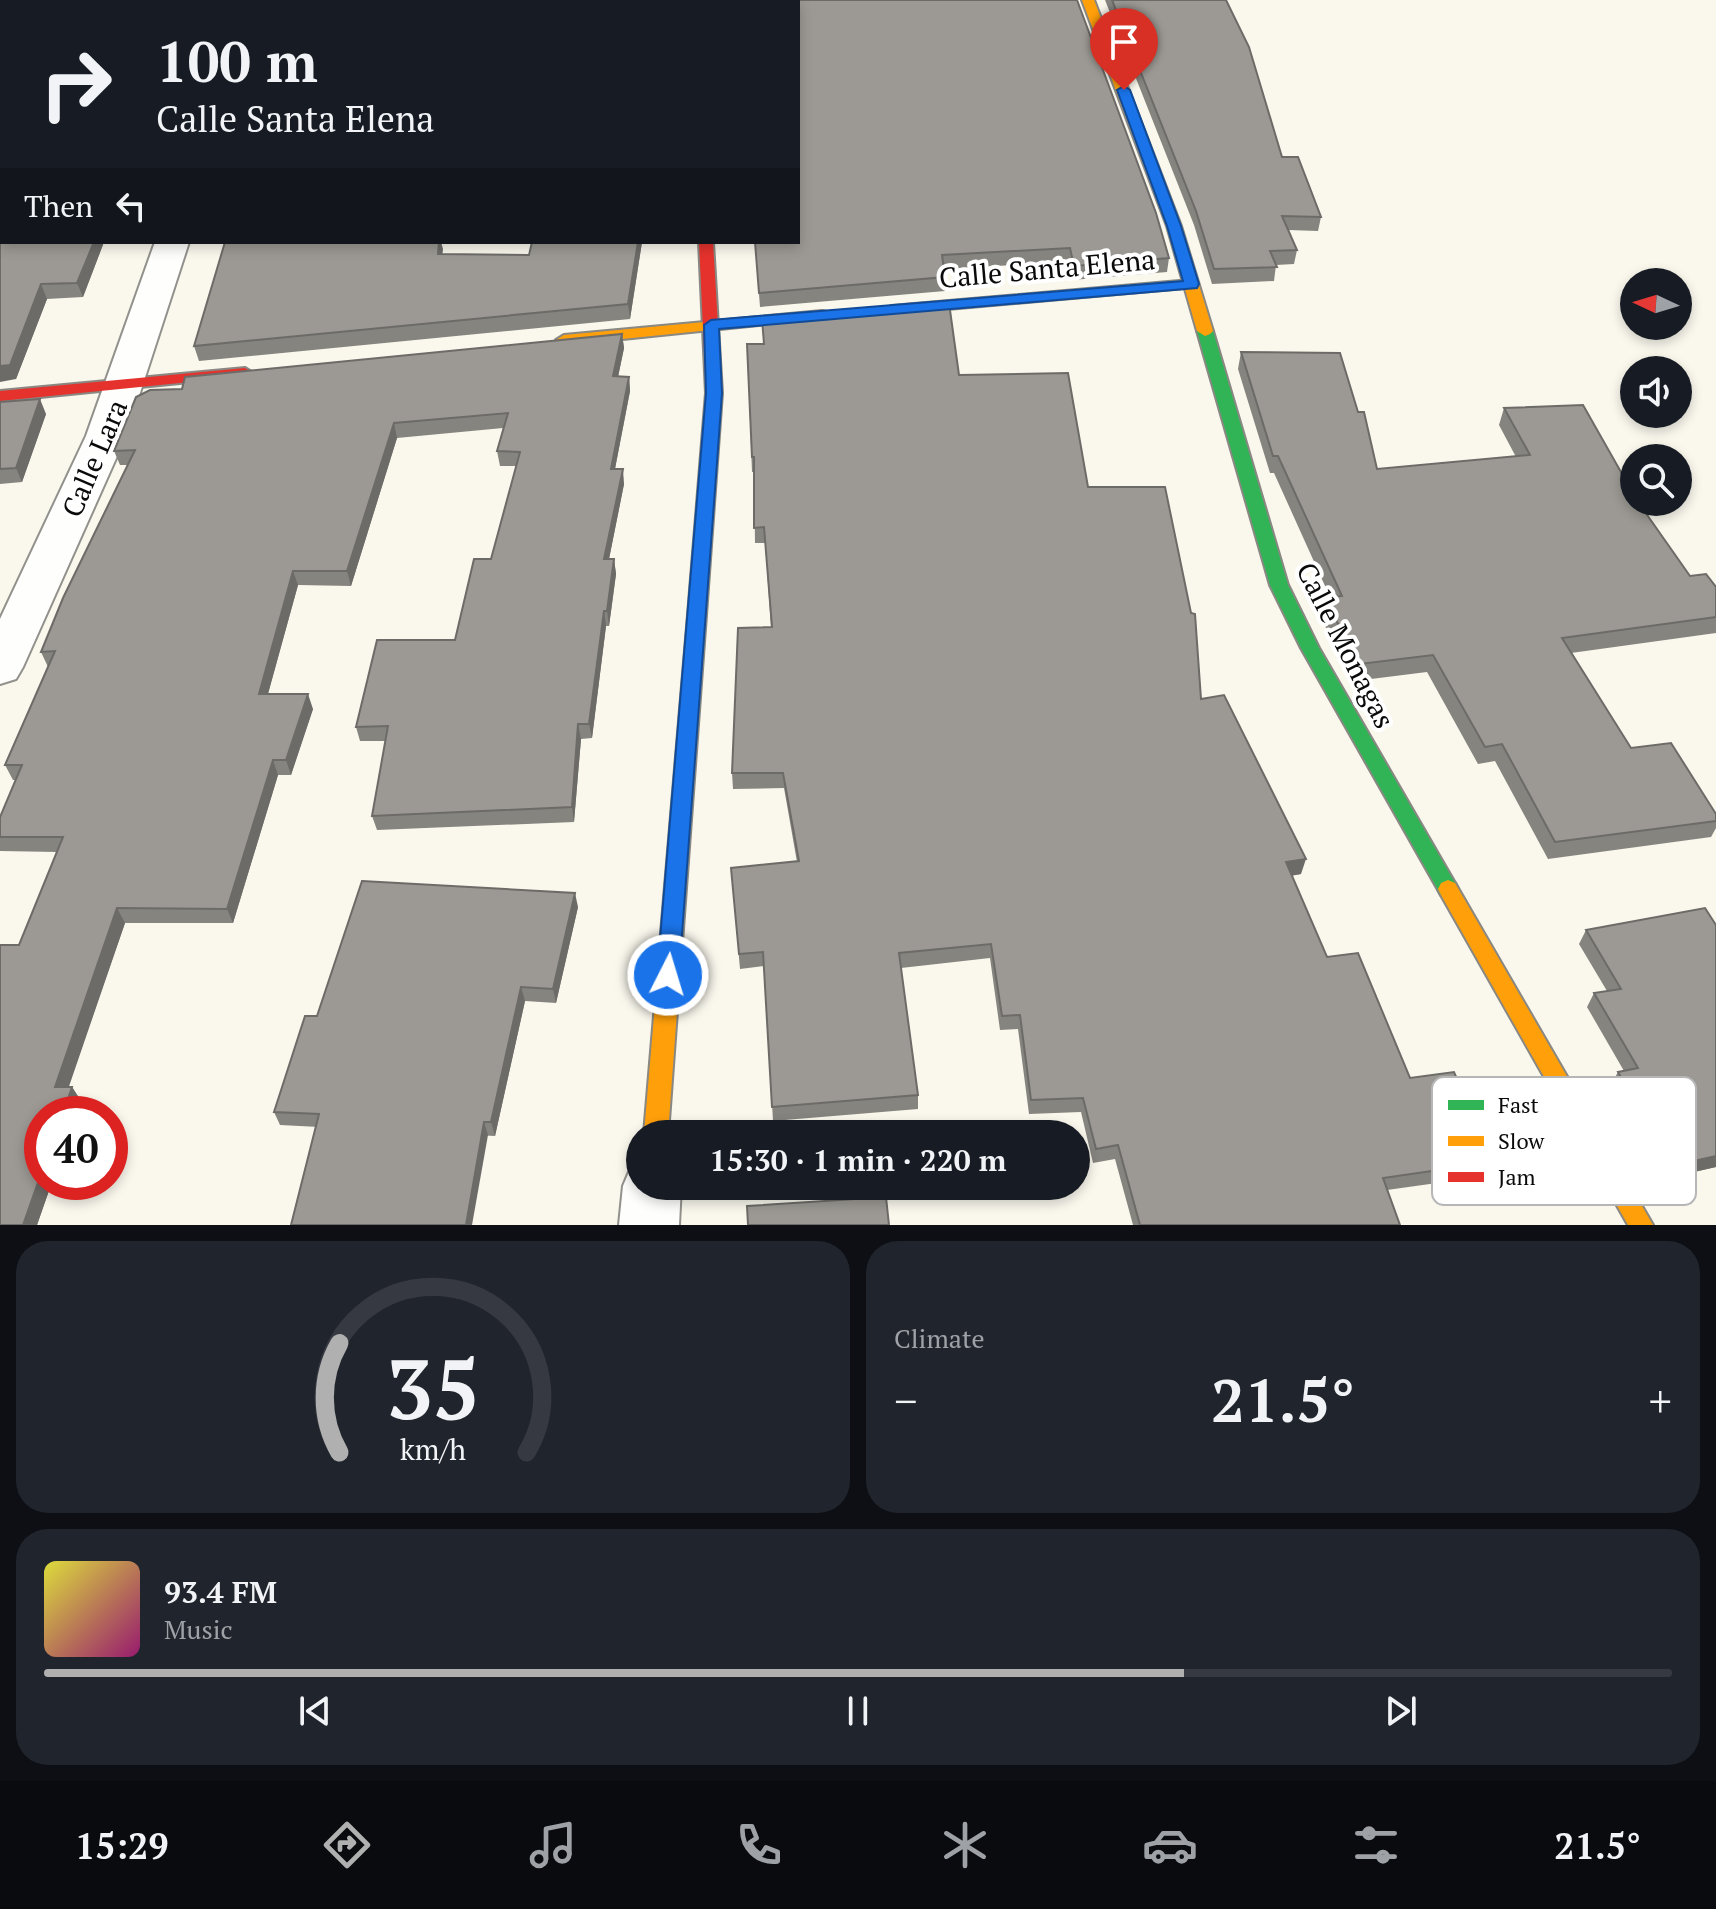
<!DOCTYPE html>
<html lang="en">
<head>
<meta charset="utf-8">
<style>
	:root { --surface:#171b24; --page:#20242c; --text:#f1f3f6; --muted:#9ea1a6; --line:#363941; --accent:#afb0af }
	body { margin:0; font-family:"PT Serif",serif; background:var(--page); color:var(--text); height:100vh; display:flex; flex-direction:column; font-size:30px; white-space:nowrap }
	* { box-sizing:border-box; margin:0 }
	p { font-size:26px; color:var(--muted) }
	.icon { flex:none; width:44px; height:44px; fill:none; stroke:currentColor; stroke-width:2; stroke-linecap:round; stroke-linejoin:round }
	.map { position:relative; height:1225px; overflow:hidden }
	.sheet { display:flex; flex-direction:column; gap:16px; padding:16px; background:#0d0f14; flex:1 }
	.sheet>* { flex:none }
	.guide { position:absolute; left:0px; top:0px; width:800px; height:244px; box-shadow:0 4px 12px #0003; background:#171b24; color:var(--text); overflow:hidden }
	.needle { width:52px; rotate:274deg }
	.fabs { position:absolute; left:1620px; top:268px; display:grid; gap:16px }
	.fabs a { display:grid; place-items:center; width:72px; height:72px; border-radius:50%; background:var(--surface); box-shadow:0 4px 12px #0003; font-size:40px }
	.speed { position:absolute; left:24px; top:1096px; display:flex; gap:16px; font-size:40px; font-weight:700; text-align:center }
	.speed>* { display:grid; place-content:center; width:104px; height:104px; border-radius:50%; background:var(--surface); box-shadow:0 4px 12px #0003; line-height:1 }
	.speed .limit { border:12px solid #d22; background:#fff; color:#111 }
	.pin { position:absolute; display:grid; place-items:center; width:68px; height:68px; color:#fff; margin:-82px -34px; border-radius:50% 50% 50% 0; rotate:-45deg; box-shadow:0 0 8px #0007 }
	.pin .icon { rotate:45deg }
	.me { position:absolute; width:88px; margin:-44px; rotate:5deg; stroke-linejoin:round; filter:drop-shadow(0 0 6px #0008) }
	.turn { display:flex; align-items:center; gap:28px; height:168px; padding:0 24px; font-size:36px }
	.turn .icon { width:104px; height:104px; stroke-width:2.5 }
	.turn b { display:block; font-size:56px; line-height:68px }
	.then { display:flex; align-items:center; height:76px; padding:0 24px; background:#0003; gap:16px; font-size:30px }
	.big { font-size:60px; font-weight:800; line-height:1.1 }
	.sheet .widget { flex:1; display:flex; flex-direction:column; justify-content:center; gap:12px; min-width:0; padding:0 28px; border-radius:32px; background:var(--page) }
	.sheet .dial { align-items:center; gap:0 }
	.dial svg { height:208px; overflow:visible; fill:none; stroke:var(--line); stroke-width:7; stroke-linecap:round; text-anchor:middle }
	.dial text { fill:var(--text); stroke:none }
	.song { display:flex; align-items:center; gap:24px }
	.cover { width:96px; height:96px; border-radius:12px; background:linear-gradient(135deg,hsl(60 70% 55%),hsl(320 70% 35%)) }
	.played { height:8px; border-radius:4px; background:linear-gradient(90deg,var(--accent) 70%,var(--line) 70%) }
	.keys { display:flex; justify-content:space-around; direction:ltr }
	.heat { display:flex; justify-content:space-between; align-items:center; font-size:44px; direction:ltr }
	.sheet .tiles { flex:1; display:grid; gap:16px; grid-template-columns:1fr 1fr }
	.widget:last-child { grid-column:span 2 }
	.trip { position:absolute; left:626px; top:1120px; width:464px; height:80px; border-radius:40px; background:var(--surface); box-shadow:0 4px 12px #0003; font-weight:800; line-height:80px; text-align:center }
	.dock { display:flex; height:128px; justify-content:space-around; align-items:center; background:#090b0e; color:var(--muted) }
	.dock .icon { width:56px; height:56px }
	.dock .on { color:var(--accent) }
	.dock b { font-size:36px; color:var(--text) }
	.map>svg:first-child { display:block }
</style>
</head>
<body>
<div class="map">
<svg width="1716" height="1225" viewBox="0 0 1716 1225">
	<rect width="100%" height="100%" fill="#faf8ed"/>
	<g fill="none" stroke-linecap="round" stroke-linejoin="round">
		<g stroke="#92918c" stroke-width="4">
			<g id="street">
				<rect x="662" y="0" width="28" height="2"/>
				<path d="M155 242H189L126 436 23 667 16 679 0 684V619L86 436Z"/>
				<path d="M640 1163V1186H681L679 1225H619L623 1186 631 1167Z"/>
			</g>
		</g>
		<g stroke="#898883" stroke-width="4">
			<g id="fast">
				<path d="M1191 280 1196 281V287L891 314 884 310 891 306Z"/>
				<path d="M1205 326 1213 331 1288 585 1319 648 1455 883 1458 889 1455 895 1448 898 1441 895 1301 648 1270 585 1197 331Z"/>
			</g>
		</g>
		<g stroke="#898883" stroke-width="4">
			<g id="slow">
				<path d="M1082 0H1094L1181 226 1213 331 1210 334 1205 336 1197 331 1167 226Z"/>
				<path d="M822 311 827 312V318L564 345 556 340 564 335Z"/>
				<path d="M697 609 706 615 668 1134H644L688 615Z"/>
				<path d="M1448 880 1455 883 1653 1225H1628L1441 895 1438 889 1441 883Z"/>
			</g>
		</g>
		<g stroke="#898883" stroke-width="4">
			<g id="jam">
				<path d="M699 242H713L722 393 706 615 697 621 688 615 706 393Z"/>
				<path d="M245 368 253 373 250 376 0 401V391Z"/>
			</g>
		</g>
		<use href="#street" fill="#fefefc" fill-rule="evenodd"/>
		<use href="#fast" fill="#30b455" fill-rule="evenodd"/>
		<use href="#slow" fill="#ff9f0a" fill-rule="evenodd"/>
		<use href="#jam" fill="#e5322d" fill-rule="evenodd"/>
	</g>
	<g fill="#86847f">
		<path d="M695 0H1077L1169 258 1167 272 1072 280 1068 262 944 269 945 291 760 307 755 242 798 2H695Z"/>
		<path d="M1105 0H1226L1282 157 1321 217 1318 231 1288 230 1297 250 1294 264 1276 265 1274 281 1212 284 1194 225Z"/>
		<path d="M2 242H104L83 297 47 299 16 379Z"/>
		<path d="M225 242H441L442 254 529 255 642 242 630 319 199 361 194 346Z"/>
		<path d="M622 334 624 348 618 377H629L630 391 615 469 624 484 609 559H614L616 574 609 626H606L592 738 581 739 574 822 377 830 372 816 386 741H360L356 727 455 640 491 559 516 466H500L497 451 503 428 397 438 351 586 298 585 268 694 313 709 291 775H278L233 923H125L68 1087H72L81 1101 76 1114H42V1182H52L37 1225 19 945 57 852 0 851V817L16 780H13L5 765 48 667 41 652 128 465H120L114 451 182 389Z"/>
		<path d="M747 344 959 375 1088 487 1201 699 1301 874 1291 876 1327 957 1410 1078 1494 1162 1487 1176 1387 1190 1400 1225H1133L1115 1159 1093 1163 1081 1112 1029 1114 1018 1029 1000 1030 990 958 901 968 918 1095V1109L773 1121 764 966 740 969 731 868 797 862 784 788 733 789 732 773 771 627 765 543H755L754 472H752Z"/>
		<path d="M1241 352 1377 469 1516 457 1499 425 1504 408 1634 502 1690 576 1716 587V633L1571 653 1631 748 1716 814V828L1711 837 1548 859 1495 761 1478 764 1427 672 1355 681 1319 615 1324 598 1330 597 1274 473H1270L1238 369Z"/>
		<path d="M0 401 1 402 46 414 22 482 0 484Z"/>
		<path d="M578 907 556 1003 525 1001 495 1136 280 1125 274 1112 317 1016Z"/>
		<path d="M1716 925V1167L1663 1179 1610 1086 1618 1072 1624 1071 1587 1007 1594 993 1607 991 1579 944 1586 930Z"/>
	</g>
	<g fill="#6d6b68">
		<path d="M94 242H104L83 297 77 283Z"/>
		<path d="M439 242H441L443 249 441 269 438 254Z"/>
		<path d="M638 242H642L630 319 628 304Z"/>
		<path d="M41 284 47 299 16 379 0 382V366Z"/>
		<path d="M622 334 624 348 615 391 613 376Z"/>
		<path d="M629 377 630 391 612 484 611 469Z"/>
		<path d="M40 399 46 414 22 482 16 468Z"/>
		<path d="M394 423 397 438 351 586 347 571Z"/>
		<path d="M623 469 624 484 606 574 604 559Z"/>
		<path d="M614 559 616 574 609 626 607 611Z"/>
		<path d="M293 571 298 585 264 708 259 694Z"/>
		<path d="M604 611 606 626 592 738 589 724Z"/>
		<path d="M308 694 313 709 291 775 286 760Z"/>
		<path d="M578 724 581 739 574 822 572 807Z"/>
		<path d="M273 760 278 775 233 923 227 909Z"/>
		<path d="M1306 859 1301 874 1281 877 1286 862Z"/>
		<path d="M575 893 578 907 556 1003 553 989Z"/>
		<path d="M117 908 125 923 64 1101 55 1087Z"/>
		<path d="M521 987 525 1001 495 1136 491 1122Z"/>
		<path d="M72 1087 81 1101 76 1114H63Z"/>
		<path d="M484 1122 488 1135 472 1225H466Z"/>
		<path d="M1716 1156V1167L1663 1179 1672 1166Z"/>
		<path d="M42 1171V1182H52L37 1225H23Z"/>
	</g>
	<g fill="#9c9994" stroke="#6d6b68" stroke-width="2">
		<path d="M78 0H191L190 2H77Z"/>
		<path d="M317 0H657V2H316Z"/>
		<path d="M696 0H1077L1156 213 1169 258 1074 266 1070 248 942 255 945 277 759 293 755 242H798V2H696Z"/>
		<path d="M1112 0H1226L1249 47 1282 157H1298L1321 217 1282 216 1297 250 1270 251 1277 267 1214 269 1196 211Z"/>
		<path d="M0 53H2V242H94L77 283 41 284 10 365 0 366Z"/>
		<path d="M225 242H439L438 254 529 255 532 242H638L628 304 194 346Z"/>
		<path d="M949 303 959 375 1068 373 1088 487H1165L1191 613 1195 614 1201 699 1224 695 1306 859 1286 862 1327 957 1358 953 1410 1078 1454 1072 1494 1162 1383 1178 1400 1225H1140L1118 1145 1096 1149 1083 1098 1031 1100 1020 1015 1002 1016 991 944 899 953 918 1095 772 1107 763 952 739 954 731 868 799 861 783 773H732L738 628 772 627 764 527 754 528V457H752L747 344H764L762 319Z"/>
		<path d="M622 334 613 376 629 377 611 469H623L604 559H614L607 611H604L589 724H578L572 807 372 816 388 726 356 727 377 640H455L474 559H491L520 452 497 451 508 413 394 423 347 571H293L259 694H308L286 760H273L227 909 117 908 55 1087H72L63 1114H42V1171L23 1225H0V945H19L63 837H0V817L22 765H5L55 651 41 652 63 598 135 450 114 451 136 397 150 390 182 389 185 377Z"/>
		<path d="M1241 352 1340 353 1358 412H1364L1377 469 1530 455 1504 408 1583 405 1634 495V502H1638L1690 576 1706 574 1716 587V617L1562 638 1631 748 1671 743 1716 814V821L1555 842 1502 744 1485 747 1433 655 1360 664 1324 598 1342 596 1278 456H1273Z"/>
		<path d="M40 399 16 468 0 469V402Z"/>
		<path d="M362 881 575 893 553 989 521 987 491 1122H484L466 1225H291L319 1114 274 1112 305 1016H317Z"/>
		<path d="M1705 908 1716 925V1156L1672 1166 1618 1072 1638 1068 1594 993 1621 989 1586 930Z"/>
		<path d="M886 1197 889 1225H748L747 1206Z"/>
	</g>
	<path fill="#1a73e8" stroke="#114b97" stroke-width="2" d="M1124 86 1130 90 1181 226 1199 284 1197 288 719 329 722 393 718 449 679 975 676 982 668 985 661 982 657 975 706 393 704 325 711 320 1183 281 1167 226 1117 90Z"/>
	<g text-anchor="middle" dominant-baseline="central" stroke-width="8" stroke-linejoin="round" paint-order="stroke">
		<g font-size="28" fill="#0a0a0a" stroke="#fff">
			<text transform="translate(1047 268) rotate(-5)">Calle Santa Elena</text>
			<text transform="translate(94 458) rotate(-67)">Calle Lara</text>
			<text transform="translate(1346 645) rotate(63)">Calle Monagas</text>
		</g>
	</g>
	<rect x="1432" y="1077" width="264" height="128" rx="12" fill="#fff" stroke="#b6b6b6" stroke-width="2"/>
	<rect x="1448" y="1100" width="36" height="10" fill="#30b455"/>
	<rect x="1448" y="1136" width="36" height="10" fill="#ff9f0a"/>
	<rect x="1448" y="1172" width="36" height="10" fill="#e5322d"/>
	<g font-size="22" fill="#0a0a0a">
		<text x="1498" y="1113">Fast</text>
		<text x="1498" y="1149">Slow</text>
		<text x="1498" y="1185">Jam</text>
	</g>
</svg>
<div class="fabs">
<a><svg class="needle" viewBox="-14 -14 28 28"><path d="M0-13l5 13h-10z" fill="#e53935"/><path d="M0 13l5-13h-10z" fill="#9ea1a6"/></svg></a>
<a><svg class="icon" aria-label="sound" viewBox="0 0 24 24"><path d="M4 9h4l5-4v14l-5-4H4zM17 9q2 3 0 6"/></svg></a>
<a><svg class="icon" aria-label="search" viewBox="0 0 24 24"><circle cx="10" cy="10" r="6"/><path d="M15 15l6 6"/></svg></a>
</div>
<div class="speed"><div class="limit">40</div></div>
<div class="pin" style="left:1124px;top:90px;background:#d93025"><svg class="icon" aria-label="arrive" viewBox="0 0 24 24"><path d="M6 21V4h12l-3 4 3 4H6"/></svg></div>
<svg class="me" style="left:668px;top:975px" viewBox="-20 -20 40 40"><circle r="17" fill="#1a73e8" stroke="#fff" stroke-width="3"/><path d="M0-11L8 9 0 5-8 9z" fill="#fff"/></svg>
<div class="trip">15:30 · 1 min · 220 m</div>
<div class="guide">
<div class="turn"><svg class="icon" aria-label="right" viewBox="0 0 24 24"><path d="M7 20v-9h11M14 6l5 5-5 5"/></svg><div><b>100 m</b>Calle Santa Elena</div></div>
<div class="then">Then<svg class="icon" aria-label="left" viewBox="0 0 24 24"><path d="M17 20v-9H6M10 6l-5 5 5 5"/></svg></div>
</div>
</div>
<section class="sheet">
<div class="tiles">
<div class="widget dial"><svg viewBox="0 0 100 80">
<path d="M14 69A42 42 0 1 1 86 69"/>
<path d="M14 69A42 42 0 0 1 14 27" stroke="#afb0af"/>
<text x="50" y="56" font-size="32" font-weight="700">35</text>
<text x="50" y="72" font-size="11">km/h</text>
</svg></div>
<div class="widget"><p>Climate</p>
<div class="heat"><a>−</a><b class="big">21.5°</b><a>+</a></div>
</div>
<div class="widget">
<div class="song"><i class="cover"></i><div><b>93.4 FM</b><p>Music</p></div></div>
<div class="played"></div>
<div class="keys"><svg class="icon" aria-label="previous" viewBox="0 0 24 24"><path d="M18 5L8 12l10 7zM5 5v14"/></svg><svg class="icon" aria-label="pause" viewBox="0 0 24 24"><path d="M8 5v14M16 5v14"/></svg><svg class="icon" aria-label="next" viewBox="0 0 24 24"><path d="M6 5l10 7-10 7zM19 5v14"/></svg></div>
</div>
</div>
</section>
<nav class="dock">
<b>15:29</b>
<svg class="icon on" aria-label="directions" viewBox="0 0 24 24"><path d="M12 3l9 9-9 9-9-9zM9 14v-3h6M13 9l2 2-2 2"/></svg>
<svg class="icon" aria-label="music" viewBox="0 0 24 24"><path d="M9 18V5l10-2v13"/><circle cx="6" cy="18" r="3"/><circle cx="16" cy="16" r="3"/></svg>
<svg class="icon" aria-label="phone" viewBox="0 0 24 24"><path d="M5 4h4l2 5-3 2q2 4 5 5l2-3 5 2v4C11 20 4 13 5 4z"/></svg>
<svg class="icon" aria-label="climate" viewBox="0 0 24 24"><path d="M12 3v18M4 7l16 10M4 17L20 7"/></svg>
<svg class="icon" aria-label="car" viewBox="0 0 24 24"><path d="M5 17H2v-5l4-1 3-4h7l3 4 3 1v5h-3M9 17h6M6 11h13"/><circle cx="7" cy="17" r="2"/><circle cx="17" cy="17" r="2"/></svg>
<svg class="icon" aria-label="filters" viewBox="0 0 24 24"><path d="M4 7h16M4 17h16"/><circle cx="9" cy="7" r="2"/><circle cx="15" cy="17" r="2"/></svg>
<b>21.5°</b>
</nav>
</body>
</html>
